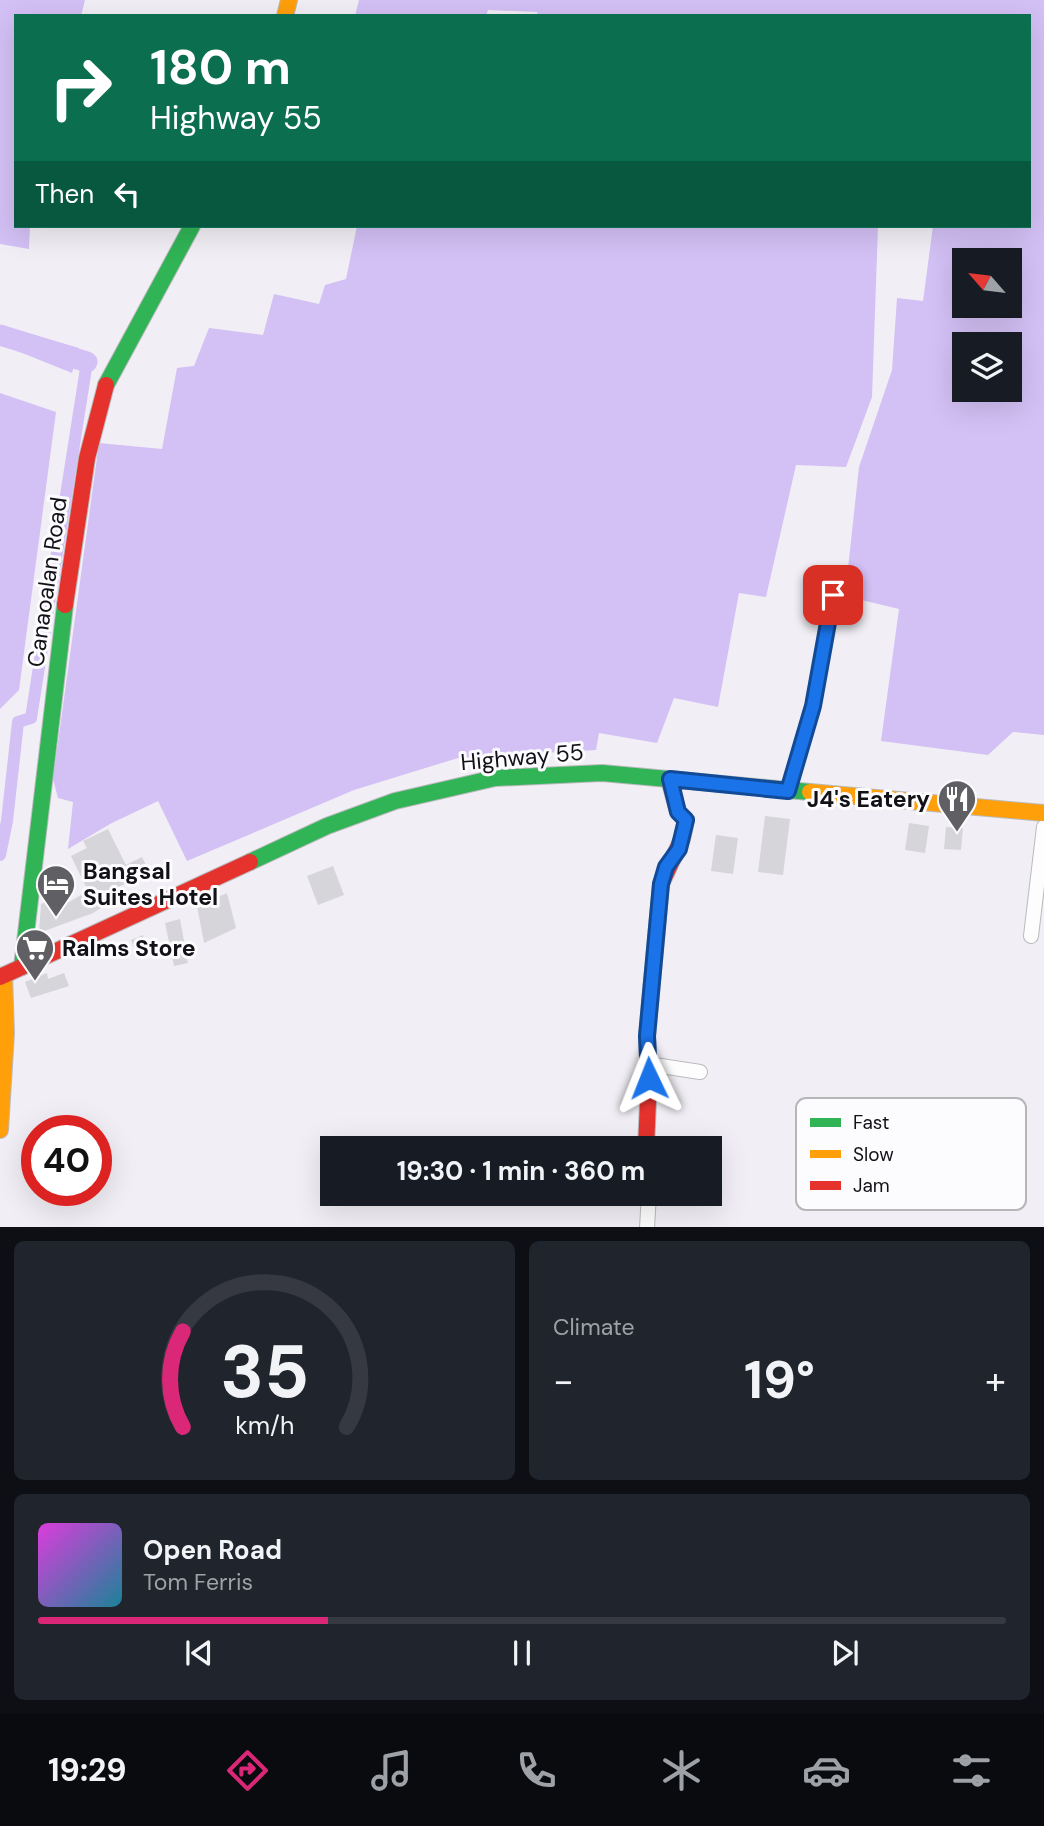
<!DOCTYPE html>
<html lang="en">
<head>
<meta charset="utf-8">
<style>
	:root { --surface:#171b24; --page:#20242c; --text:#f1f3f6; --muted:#9ea1a6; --line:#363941; --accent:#db2777 }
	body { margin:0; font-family:"DM Sans",sans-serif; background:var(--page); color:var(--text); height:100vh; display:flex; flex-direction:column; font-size:26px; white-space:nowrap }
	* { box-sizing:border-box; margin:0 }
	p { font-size:23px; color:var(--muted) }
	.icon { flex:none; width:38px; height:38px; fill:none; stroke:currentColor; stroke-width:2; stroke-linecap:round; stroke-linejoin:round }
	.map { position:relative; height:1227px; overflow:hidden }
	.drawer { display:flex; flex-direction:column; gap:14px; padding:14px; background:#0d0f14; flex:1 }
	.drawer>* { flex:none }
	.top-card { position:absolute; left:14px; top:14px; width:1017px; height:214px; border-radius:0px; box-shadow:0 7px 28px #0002; background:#0b6e4f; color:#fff; overflow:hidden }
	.needle { width:46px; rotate:298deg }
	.buttons { position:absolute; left:952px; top:248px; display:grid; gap:14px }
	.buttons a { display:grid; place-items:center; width:70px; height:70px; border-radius:0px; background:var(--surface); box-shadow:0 7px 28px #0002; font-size:35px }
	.speed { position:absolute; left:21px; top:1115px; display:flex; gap:14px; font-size:35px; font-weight:700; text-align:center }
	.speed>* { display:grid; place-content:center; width:91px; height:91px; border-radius:50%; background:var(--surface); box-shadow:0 7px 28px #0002; line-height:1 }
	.speed .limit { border:10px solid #d22; background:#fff; color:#111 }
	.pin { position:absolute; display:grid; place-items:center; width:60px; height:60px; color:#fff; margin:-30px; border-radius:14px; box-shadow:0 4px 10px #0006 }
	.me { position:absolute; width:77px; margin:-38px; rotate:358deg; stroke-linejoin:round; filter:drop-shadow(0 0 5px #0008) }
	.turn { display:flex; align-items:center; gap:24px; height:147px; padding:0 21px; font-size:32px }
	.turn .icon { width:91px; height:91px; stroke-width:2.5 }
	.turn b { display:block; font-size:49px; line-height:60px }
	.then { display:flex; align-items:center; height:66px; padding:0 21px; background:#0003; gap:14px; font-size:26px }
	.big { font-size:52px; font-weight:700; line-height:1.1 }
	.drawer .tile { flex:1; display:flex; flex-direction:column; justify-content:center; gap:10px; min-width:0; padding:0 24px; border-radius:10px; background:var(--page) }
	.drawer .dial { align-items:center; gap:0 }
	.dial svg { height:182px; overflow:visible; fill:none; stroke:var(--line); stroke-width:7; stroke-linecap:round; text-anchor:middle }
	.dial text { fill:var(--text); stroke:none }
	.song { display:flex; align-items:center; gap:21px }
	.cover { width:84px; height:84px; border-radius:10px; background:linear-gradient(135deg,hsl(300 70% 55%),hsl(190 70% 35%)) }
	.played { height:7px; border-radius:4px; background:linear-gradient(90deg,var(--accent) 30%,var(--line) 30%) }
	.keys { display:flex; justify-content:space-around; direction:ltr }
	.heat { display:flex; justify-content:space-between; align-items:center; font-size:38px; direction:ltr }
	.drawer .tiles { flex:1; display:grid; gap:14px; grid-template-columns:1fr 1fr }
	.tile:last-child { grid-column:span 2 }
	.trip { position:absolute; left:320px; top:1136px; width:402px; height:70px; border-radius:0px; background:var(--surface); box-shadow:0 7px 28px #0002; font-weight:700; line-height:70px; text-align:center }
	.tabs { display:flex; height:112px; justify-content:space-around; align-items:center; background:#090b0e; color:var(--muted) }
	.tabs .icon { width:49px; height:49px }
	.tabs .on { color:var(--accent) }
	.tabs b { font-size:32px; color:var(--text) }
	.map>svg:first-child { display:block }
</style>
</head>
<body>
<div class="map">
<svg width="1044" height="1228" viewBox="0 0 1044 1228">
	<rect width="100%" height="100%" fill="#f1eff5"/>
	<g fill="#d3c0f5" fill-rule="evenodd">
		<path d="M0 0H85L81 16H16V226H30L29 249 0 244Z"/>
		<path d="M359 0H1044V735L1013 732 988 755 881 741 899 609 845 596 859 467 892 370 897 298 923 301 933 226H1029V16H538L537 12 488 10 486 16H355ZM964 261H1010V306H964ZM964 345H1010V390H964Z"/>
		<path d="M357 226H878L872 397 846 467 796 465 766 597 739 593 718 707 674 698 657 743 599 733 596 750 458 758 354 790 187 861 158 801 110 824 68 849 73 802 58 798 53 779 99 443 162 449 177 368 194 366 209 328 263 335 274 294 319 304 325 285 346 279Z"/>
		<path d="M0 325 79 348 72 373 0 344Z"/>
		<path d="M0 393 56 412 19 690 0 709Z"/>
	</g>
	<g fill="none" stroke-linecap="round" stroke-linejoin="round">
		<path stroke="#d3c0f5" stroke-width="12" d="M0 855 7 821 18 722 31 718 87 362"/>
		<path stroke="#d3c0f5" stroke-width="21" d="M0 335 87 362"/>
	</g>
	<g fill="#d6d5d9">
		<path d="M765 816 790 819 783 875 758 872Z"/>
		<path d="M909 823 929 826 925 853 905 850Z"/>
		<path d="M946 827 963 828 961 850 944 849Z"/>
		<path d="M108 829 126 865 142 857 150 873 109 891 114 900 93 913 39 933 41 904 58 897 62 906 88 891 71 856 87 848 83 841Z"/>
		<path d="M716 835 738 838 733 874 711 871Z"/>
		<path d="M333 866 344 895 318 905 307 876Z"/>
		<path d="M227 893 236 928 204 943 197 906Z"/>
		<path d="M180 919 188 963 174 966 165 923Z"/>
		<path d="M143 935 150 953 137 957 131 940Z"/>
		<path d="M47 973 48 979 64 973 69 986 31 998 25 982Z"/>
	</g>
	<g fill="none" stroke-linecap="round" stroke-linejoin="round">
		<g stroke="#bbbabe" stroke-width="16">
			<g id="street">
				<path d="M788 791 813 706 833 595"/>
				<path d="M1031 936 1044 827"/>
				<path d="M648 1064 700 1072"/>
				<path d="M647 1228 649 1194"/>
			</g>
		</g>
		<g stroke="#bbbabe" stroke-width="18">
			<g id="fast">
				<path d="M106 385 192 226"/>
				<path d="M250 862 327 826 395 801 495 778 602 773 810 792"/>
				<path d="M22 967 65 605"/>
			</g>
		</g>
		<g stroke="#bbbabe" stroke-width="18">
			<g id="slow">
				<path d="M285 16 289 0"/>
				<path d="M810 792 1044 813"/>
				<path d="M0 1130 6 1033 4 975"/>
			</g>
		</g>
		<g stroke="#bbbabe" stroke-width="18">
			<g id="jam">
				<path d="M65 605 87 458 106 385"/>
				<path d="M0 977 250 862"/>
				<path d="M646 1148 649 1078 647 1036 661 884 682 839 686 820 678 812 669 779"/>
			</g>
		</g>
		<use href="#street" stroke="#fdfdfe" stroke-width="14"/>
		<use href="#fast" stroke="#30b455" stroke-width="16"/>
		<use href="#slow" stroke="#ff9f0a" stroke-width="16"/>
		<use href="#jam" stroke="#e5322d" stroke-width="16"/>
	</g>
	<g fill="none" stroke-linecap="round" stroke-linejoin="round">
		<g stroke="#114b97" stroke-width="18">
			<path id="route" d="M649 1078 647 1036 661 884 666 867 679 849 686 820 678 812 670 779 788 791 813 706 833 595"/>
		</g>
		<use href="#route" stroke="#1a73e8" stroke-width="12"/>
	</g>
	<defs>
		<g id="restaurant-pin" transform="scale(2.0125)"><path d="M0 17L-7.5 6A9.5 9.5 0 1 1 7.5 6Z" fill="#605f63" stroke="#fcfbfe"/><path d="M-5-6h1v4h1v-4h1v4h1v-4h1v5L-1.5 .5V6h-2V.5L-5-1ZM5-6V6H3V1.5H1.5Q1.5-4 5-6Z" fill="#fff"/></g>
		<g id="hotel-pin" transform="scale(2.0125)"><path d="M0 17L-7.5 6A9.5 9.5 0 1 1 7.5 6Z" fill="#605f63" stroke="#fcfbfe"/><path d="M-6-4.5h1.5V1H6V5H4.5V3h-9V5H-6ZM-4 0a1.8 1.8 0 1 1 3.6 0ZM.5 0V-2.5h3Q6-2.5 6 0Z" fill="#fff"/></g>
		<g id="supermarket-pin" transform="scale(2.0125)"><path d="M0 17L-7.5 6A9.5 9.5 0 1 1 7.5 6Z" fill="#605f63" stroke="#fcfbfe"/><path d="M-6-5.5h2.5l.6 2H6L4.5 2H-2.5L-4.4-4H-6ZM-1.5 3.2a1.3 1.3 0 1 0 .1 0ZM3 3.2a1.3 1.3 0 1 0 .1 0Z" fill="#fff"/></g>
	</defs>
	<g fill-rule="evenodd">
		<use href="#restaurant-pin" x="957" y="799"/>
		<use href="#hotel-pin" x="56" y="884"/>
		<use href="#supermarket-pin" x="35" y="948"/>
	</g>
	<g text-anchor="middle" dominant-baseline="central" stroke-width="6" stroke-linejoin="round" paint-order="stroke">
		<g font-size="23" fill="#121115" stroke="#fcfbfe">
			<text transform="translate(47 582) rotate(-82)">Canaoalan Road</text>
			<text transform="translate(522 757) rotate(-5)">Highway 55</text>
		</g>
		<g font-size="23" font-weight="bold" fill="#121115" stroke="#fcfbfe" text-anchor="start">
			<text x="930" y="799" text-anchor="end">J4's Eatery</text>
			<text x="83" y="871">Bangsal<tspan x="83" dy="26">Suites Hotel</tspan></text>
			<text x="62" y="948">Ralms Store</text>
		</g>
	</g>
	<rect x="796" y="1098" width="230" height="112" rx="10" fill="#fcfbfe" stroke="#b6b5b8" stroke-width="2"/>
	<rect x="810" y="1118" width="31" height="9" fill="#30b455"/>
	<rect x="810" y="1150" width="31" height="8" fill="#ff9f0a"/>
	<rect x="810" y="1181" width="31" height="9" fill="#e5322d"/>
	<g font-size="19" fill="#121115">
		<text x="853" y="1129">Fast</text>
		<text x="853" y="1161">Slow</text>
		<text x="853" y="1192">Jam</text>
	</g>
</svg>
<div class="buttons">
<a><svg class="needle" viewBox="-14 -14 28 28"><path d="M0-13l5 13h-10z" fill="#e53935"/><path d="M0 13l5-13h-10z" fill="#9ea1a6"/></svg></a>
<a><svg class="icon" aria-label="layers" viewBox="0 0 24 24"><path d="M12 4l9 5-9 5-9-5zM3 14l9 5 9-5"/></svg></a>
</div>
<div class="speed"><div class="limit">40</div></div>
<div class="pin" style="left:833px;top:595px;background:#d93025"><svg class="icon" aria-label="arrive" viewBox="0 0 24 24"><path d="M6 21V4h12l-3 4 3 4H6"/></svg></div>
<svg class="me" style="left:649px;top:1078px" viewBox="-20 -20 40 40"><path d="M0-17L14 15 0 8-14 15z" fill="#1a73e8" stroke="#fff" stroke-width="4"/></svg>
<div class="trip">19:30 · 1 min · 360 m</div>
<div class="top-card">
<div class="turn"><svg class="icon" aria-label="right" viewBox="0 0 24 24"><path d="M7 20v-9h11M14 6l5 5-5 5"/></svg><div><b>180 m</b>Highway 55</div></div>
<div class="then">Then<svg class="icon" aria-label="left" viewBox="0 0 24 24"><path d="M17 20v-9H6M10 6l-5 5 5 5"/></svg></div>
</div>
</div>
<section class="drawer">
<div class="tiles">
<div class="tile dial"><svg viewBox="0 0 100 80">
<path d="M14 69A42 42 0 1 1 86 69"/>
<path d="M14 69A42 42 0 0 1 14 27" stroke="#db2777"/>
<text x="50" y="56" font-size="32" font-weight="700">35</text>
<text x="50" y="72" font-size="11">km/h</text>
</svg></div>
<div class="tile"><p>Climate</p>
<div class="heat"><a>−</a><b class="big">19°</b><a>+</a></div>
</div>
<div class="tile">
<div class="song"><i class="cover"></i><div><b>Open Road</b><p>Tom Ferris</p></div></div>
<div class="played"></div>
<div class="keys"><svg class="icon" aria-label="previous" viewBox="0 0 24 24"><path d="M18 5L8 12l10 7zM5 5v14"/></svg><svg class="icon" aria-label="pause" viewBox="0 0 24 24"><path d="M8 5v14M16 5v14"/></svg><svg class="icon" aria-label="next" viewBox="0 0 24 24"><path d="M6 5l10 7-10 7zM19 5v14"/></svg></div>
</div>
</div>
</section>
<nav class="tabs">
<b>19:29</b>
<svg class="icon on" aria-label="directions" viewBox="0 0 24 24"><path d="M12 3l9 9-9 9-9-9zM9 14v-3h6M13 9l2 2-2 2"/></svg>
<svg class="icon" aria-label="music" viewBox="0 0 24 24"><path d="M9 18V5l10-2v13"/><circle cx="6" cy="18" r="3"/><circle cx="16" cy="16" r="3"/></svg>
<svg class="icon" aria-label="phone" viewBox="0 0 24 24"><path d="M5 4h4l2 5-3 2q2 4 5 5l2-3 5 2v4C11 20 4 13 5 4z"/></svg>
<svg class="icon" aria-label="climate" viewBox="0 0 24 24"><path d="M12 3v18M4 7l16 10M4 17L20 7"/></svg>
<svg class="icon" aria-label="car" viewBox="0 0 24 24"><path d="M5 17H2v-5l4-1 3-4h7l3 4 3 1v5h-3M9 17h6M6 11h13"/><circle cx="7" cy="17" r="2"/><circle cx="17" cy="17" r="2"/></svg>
<svg class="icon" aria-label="filters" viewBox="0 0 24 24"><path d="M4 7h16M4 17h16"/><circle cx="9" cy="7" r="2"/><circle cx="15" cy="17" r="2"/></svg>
</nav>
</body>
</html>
